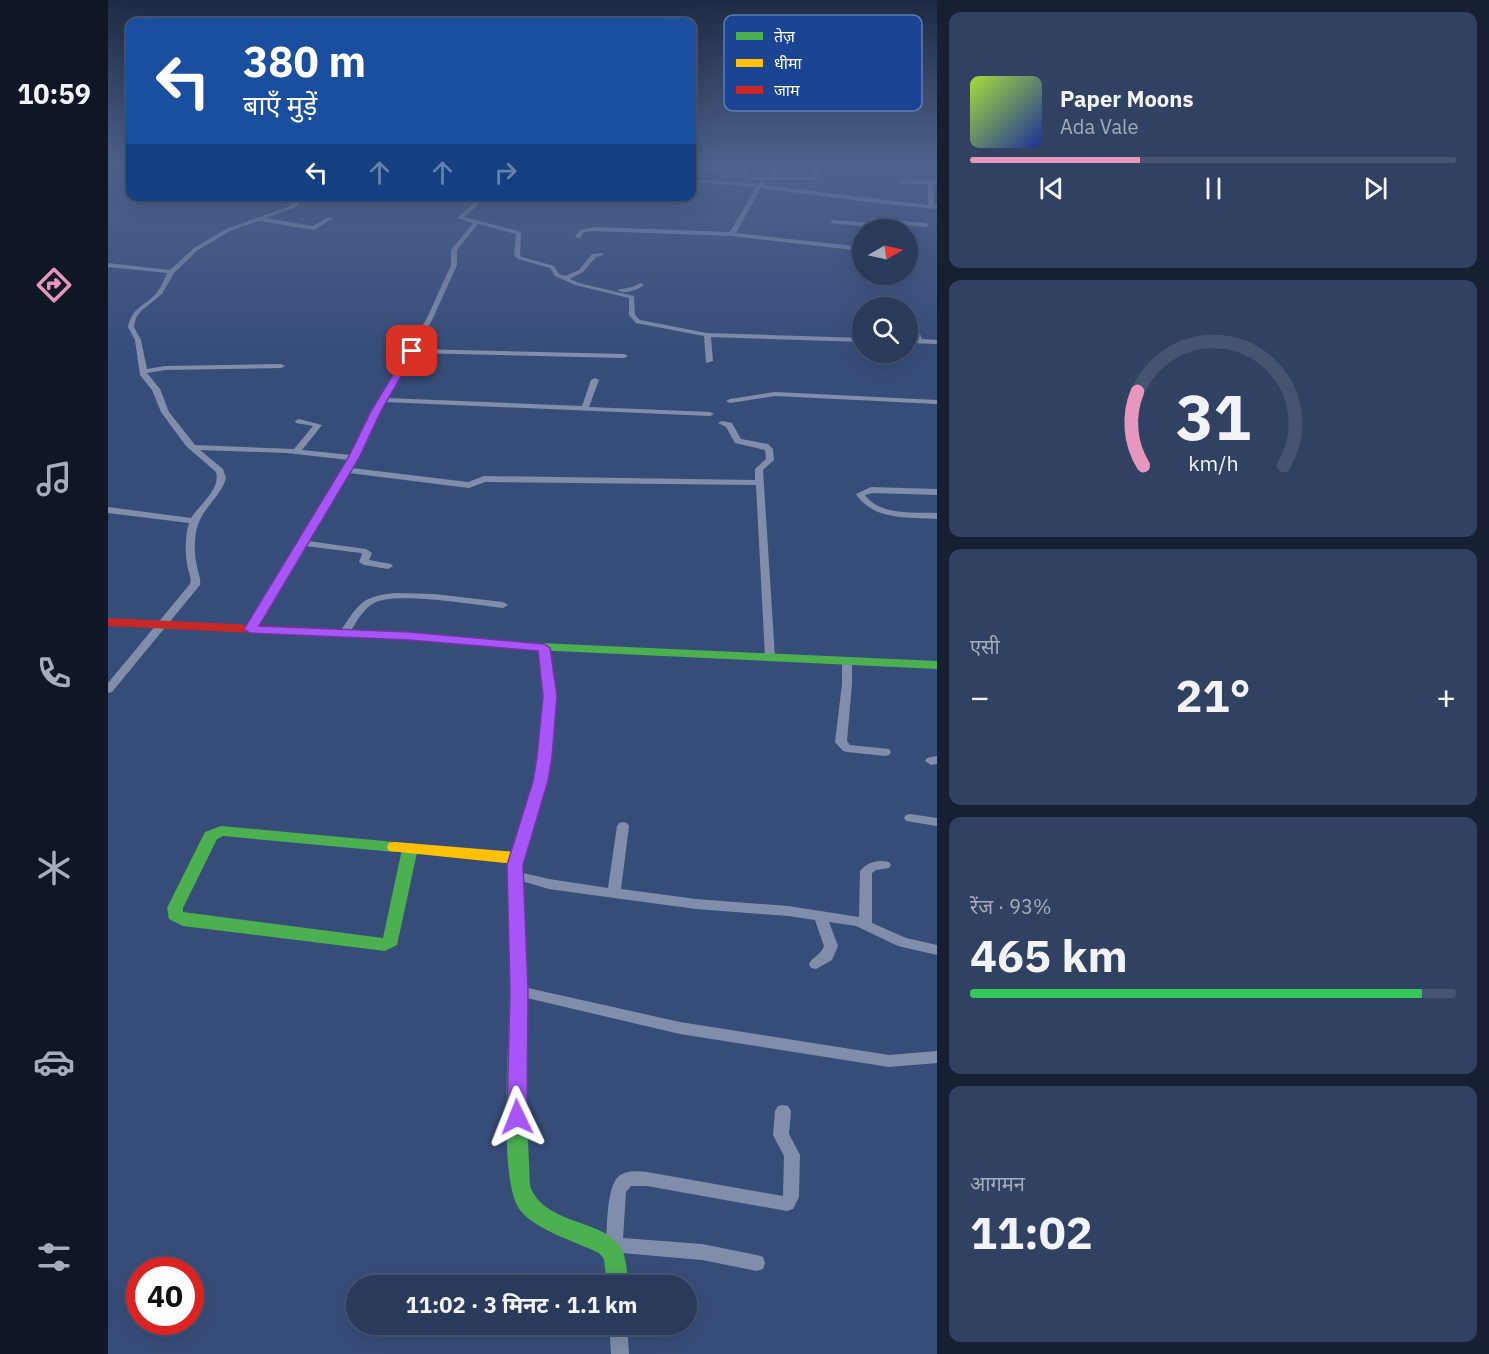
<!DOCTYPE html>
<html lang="hi">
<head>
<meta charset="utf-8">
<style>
	:root { --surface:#293a5b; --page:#314161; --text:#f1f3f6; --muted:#a5adbb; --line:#455471; --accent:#e797bd }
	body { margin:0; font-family:"IBM Plex Sans","Noto Sans Devanagari",sans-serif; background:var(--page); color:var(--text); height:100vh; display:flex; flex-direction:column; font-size:22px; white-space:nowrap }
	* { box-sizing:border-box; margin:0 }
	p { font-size:20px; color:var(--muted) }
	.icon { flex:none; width:33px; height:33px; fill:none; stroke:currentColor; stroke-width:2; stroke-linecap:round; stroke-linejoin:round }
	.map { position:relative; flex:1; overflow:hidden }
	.side { display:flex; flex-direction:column; gap:12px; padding:12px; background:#172032; width:552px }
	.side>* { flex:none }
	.top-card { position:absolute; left:18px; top:18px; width:570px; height:183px; border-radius:12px; box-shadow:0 6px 24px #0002,0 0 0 2px var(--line); background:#1a4fa0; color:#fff; overflow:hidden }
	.needle { width:39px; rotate:81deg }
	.buttons { position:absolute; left:744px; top:219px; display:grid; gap:12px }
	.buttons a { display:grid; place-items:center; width:66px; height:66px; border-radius:50%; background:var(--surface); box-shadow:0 6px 24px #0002,0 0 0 2px var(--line); font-size:30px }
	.speed { position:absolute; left:18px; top:1257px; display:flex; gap:12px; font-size:30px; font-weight:700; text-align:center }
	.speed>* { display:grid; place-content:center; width:78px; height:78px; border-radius:50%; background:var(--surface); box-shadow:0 6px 24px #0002,0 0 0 2px var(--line); line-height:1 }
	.speed .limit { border:9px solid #d22; background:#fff; color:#111 }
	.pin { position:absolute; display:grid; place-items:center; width:51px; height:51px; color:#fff; margin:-26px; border-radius:12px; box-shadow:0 3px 9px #0006 }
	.me { position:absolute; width:66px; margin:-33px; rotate:358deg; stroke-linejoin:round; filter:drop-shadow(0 0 4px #0008) }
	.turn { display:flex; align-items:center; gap:21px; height:126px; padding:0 18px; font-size:27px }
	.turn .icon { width:78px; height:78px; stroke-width:2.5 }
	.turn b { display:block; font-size:42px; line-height:51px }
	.lanes { display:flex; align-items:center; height:57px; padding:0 18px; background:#0003; justify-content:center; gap:30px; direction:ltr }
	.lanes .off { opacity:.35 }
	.big { font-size:45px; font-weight:700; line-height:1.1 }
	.side .tile { flex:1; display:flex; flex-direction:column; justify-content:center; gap:9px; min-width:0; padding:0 21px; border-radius:12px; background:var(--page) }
	.side .dial { align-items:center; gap:0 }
	.dial svg { height:156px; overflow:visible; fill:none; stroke:var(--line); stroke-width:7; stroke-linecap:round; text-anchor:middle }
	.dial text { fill:var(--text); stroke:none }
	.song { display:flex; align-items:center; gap:18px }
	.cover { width:72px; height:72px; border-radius:9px; background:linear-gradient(135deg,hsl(80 70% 55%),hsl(230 70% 35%)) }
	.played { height:6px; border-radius:3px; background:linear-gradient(90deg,var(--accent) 35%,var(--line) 35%) }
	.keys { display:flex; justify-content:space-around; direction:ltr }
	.heat { display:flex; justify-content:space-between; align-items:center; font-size:33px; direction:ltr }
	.charge { height:9px; border-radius:4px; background:linear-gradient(90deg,#34c759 93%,var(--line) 0) }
	.trip { position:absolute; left:238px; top:1275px; width:351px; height:60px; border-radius:30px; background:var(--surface); box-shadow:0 6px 24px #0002,0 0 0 2px var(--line); font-weight:700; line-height:60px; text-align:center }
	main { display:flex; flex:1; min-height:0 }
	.menu { display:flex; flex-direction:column; width:108px; justify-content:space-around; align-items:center; background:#101724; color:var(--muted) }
	.menu .icon { width:42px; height:42px }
	.menu .current { color:var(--accent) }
	.menu b { font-size:27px; color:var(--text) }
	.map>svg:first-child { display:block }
</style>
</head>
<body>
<main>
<nav class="menu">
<b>10:59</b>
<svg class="icon current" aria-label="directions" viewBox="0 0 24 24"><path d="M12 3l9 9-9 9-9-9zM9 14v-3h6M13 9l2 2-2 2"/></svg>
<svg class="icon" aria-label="music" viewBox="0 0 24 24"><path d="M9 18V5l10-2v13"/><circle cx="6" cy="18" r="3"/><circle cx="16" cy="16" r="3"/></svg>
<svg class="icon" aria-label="phone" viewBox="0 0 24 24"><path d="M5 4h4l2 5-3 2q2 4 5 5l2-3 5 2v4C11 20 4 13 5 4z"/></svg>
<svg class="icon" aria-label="climate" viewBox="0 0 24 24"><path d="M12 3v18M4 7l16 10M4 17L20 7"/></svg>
<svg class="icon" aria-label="car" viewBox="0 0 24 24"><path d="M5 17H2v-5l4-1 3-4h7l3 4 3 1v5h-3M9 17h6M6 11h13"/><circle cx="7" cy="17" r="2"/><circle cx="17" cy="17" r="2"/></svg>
<svg class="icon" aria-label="filters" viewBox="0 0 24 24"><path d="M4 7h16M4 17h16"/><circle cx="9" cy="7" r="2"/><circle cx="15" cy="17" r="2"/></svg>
</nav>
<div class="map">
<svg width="829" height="1354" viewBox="0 0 829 1354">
	<rect width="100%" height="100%" fill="#374d79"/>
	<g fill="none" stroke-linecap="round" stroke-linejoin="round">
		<g fill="#808eab" fill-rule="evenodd">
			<path d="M638 165H643L637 178H633Z"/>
			<path d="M667 165H672L668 177H704L709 165H714L708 180H655L657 181 655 185 820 205V184H794L791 182 807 167 795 165 829 166V170L812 168 799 180H829V184H826V205H829V209L768 203 653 188 628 233 754 247V251L623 236 487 231 476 232 472 238 467 237 472 230 487 227 622 232 648 187 584 182V179L650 184 653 180 645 179V177H663Z"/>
			<path d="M584 166 610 167 613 169 610 171 584 170Z"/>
			<path d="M193 196H199L186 208 158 218 205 226 221 217 226 218 206 230 151 221 122 231 90 250 66 273 54 294 33 311 28 318 26 327 33 340 39 369 57 366 173 364 177 366 173 368 57 370 39 373 52 389 61 412 87 445 186 449 205 426 188 423 187 421 191 419 214 425 194 450 243 455 264 411 319 318 343 265V250L365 223 349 218 364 205 369 196H374L368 207 356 217 413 232 412 255 414 257 446 266 451 274 457 276 471 270 484 254 495 253V255L488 257 475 272 462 279 471 283 526 296 527 315 532 320 599 333 754 338V342L603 337 605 361 598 363 596 336 528 323 521 315V298L467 285 447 276 442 268 410 259 406 255 408 234 370 224 349 250V265L325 318 308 349 516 354 520 356 516 358 305 353 279 398 474 406 483 380 487 378 491 380 481 407 602 412 606 414 602 416 277 402 244 468 360 482 376 476 647 480V469L658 459 657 450 627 443 618 427 610 423 614 421 624 423 633 439 660 444 665 449 666 460 655 470 667 657 666 659H658L657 657 648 485 377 482 361 488 241 473 200 541 258 549 264 553 261 560 283 564 285 566 280 569 256 565 251 562 254 554 253 553 197 546 147 629 142 632 137 629 241 460 179 453 92 450 115 469 118 478C113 497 94 508 89 528 86 539 86 554 89 566 90 574 93 577 92 585L4 692 0 693V683L82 584C84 577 80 572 79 564 77 551 77 536 81 523L0 513V507L83 518C92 504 113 489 108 472L78 446 53 412 44 390 32 375 27 340 20 327C24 306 39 306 50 291 54 286 56 279 59 273L0 267V263L62 270 86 248 118 229 182 206Z"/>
			<path d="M509 196V198L530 201 527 203 506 202 482 197Z"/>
			<path d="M764 218 818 223 821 225 818 227 762 221V219Z"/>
			<path d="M725 220 763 223 766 225 763 227 723 223V221Z"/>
			<path d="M533 283 535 284V286C528 290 517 295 509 290L524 287Z"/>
			<path d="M807 317 810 319 809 327 814 339 829 340V344L800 343V339H807L803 327 804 319Z"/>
			<path d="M667 392 829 400V404L667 396 622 403 618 401 622 399Z"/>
			<path d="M763 487 829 489V495L764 493 757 495C772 516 806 512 829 513V519C800 517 766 521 748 494Z"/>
			<path d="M287 593 326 594 395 602 400 605 395 608C367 605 288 591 266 603 254 609 247 625 240 635H232L231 633C250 606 252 596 287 593Z"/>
			<path d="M739 657 744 660V684L739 741 742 745 781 749 783 752 781 755 777 756 739 752 735 751 727 742 734 684V660Z"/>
			<path d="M829 756V764L823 765 817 761 819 758Z"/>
			<path d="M802 814 829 818V826L798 821 796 818 798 815Z"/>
			<path d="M515 822 519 823 521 826 513 889 588 899 680 906 751 917 752 871C759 862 770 859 781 862L783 865 781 868 768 870 764 873V923L798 938 829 945V955L790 946 748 926 721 922 730 946 724 960 708 969 703 968 701 964C705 956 713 955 716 946L707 920 680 916 588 909 484 895 441 889 403 878 401 875 403 872 407 871 441 879 500 888 509 826 511 823Z"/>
			<path d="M411 986 572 1022 781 1055 829 1051V1063L781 1067 572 1034 406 995 404 991 406 987Z"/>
			<path d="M675 1105 680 1106 683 1111 681 1134 692 1155 691 1197 685 1209 679 1211 539 1186H523L518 1192 515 1238 594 1244 649 1255 655 1257 657 1263 655 1269 649 1271 594 1260 514 1253 512 1261 506 1264 500 1261 498 1256C499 1239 497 1187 511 1176 519 1170 530 1171 539 1172L675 1196 676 1156 665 1135 667 1111 670 1106Z"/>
			<path d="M501 1324H519L521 1354H503Z"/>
		</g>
		<g fill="#4caf50" fill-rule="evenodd">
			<path d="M410 642 829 661V669L405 649 403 646 405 643Z"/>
			<path d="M113 826 287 842 293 843 295 847 302 843 308 844 310 848 289 945 277 951 75 926 61 919 59 908 97 832ZM115 836 287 852 294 849 275 938 75 912V908L109 839Z"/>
			<path d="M408 883 414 885 416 889 420 991 418 1094 422 1186C437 1226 495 1218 513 1248 519 1259 519 1274 521 1286H499L496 1259 491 1253C469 1242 427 1230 412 1210 389 1182 402 1031 402 989 402 956 401 922 400 889L402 885Z"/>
		</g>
		<path fill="#ffc107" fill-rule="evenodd" d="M287 842 408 852 414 854 416 858 414 862 408 864 281 851 279 847 281 843Z"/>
		<g fill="#c62828" fill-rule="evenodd">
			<path d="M0 618 301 632 410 642 417 646 410 650 301 640 0 626Z"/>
			<path d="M436 644 443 648 449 696 443 757 439 781 415 865 416 889 414 893 408 895 402 893 400 889 399 865 425 781 429 757 435 696 429 648Z"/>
		</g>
	</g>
	<linearGradient id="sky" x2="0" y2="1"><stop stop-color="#1e2a43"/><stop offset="0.46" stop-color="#4d628c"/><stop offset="1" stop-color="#4d628c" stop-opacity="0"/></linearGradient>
	<rect width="829" height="355" fill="url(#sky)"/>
	<path fill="#a855f7" stroke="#6d37a1" stroke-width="1.5" d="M300 350 308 351 273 411 251 458 151 626 301 632 436 644 442 648 449 696 444 757 440 781 415 865 420 991 419 1117 416 1123 409 1125 402 1123 399 1117 402 991 399 865 425 781 429 757 435 696 430 651 301 640 142 633 136 629 240 458 263 411Z"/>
	<rect x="616" y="15" width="198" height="96" rx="9" fill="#1b4495" stroke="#5f7cb5" stroke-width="1.5"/>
	<rect x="628" y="32" width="27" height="8" fill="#4caf50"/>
	<rect x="628" y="59" width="27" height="8" fill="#ffc107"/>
	<rect x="628" y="86" width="27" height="8" fill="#c62828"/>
	<g font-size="16" fill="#fff">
		<text x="666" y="42">तेज़</text>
		<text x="666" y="69">धीमा</text>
		<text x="666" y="96">जाम</text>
	</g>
</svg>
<div class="buttons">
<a><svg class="needle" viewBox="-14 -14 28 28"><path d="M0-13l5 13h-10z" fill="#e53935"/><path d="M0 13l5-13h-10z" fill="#a5adbb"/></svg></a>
<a><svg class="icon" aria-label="search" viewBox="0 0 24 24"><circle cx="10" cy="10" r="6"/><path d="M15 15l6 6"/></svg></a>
</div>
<div class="speed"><div class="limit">40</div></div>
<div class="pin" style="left:304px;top:351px;background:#d93025"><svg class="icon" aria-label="arrive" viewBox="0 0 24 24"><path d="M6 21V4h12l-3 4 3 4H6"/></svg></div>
<svg class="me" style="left:409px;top:1117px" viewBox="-20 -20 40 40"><path d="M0-17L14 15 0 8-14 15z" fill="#a855f7" stroke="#fff" stroke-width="4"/></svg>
<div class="trip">11:02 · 3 मिनट · 1.1 km</div>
<div class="top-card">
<div class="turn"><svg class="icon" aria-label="left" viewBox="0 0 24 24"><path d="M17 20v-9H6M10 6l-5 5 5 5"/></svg><div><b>380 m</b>बाएँ मुड़ें</div></div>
<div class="lanes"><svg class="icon" aria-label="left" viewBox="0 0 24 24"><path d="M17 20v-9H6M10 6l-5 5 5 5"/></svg><svg class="icon off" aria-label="ahead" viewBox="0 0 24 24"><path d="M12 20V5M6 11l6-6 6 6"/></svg><svg class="icon off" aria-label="ahead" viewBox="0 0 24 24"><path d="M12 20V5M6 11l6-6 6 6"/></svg><svg class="icon off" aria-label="right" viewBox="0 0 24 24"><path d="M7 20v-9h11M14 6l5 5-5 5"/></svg></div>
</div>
</div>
<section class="side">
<div class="tile">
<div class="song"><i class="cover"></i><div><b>Paper Moons</b><p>Ada Vale</p></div></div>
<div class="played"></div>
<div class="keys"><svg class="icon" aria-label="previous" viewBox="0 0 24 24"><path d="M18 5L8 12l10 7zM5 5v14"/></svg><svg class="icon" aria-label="pause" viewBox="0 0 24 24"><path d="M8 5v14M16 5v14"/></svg><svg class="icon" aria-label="next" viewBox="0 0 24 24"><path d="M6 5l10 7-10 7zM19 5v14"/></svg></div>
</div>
<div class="tile dial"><svg viewBox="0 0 100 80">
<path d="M14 69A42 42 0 1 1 86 69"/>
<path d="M14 69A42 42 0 0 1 11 31" stroke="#e797bd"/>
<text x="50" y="56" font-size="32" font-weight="700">31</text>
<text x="50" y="72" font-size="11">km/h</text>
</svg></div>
<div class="tile"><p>एसी</p>
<div class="heat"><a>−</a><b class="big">21°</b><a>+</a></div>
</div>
<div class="tile"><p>रेंज · 93%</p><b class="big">465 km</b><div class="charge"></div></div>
<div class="tile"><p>आगमन</p><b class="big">11:02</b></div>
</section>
</main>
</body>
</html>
